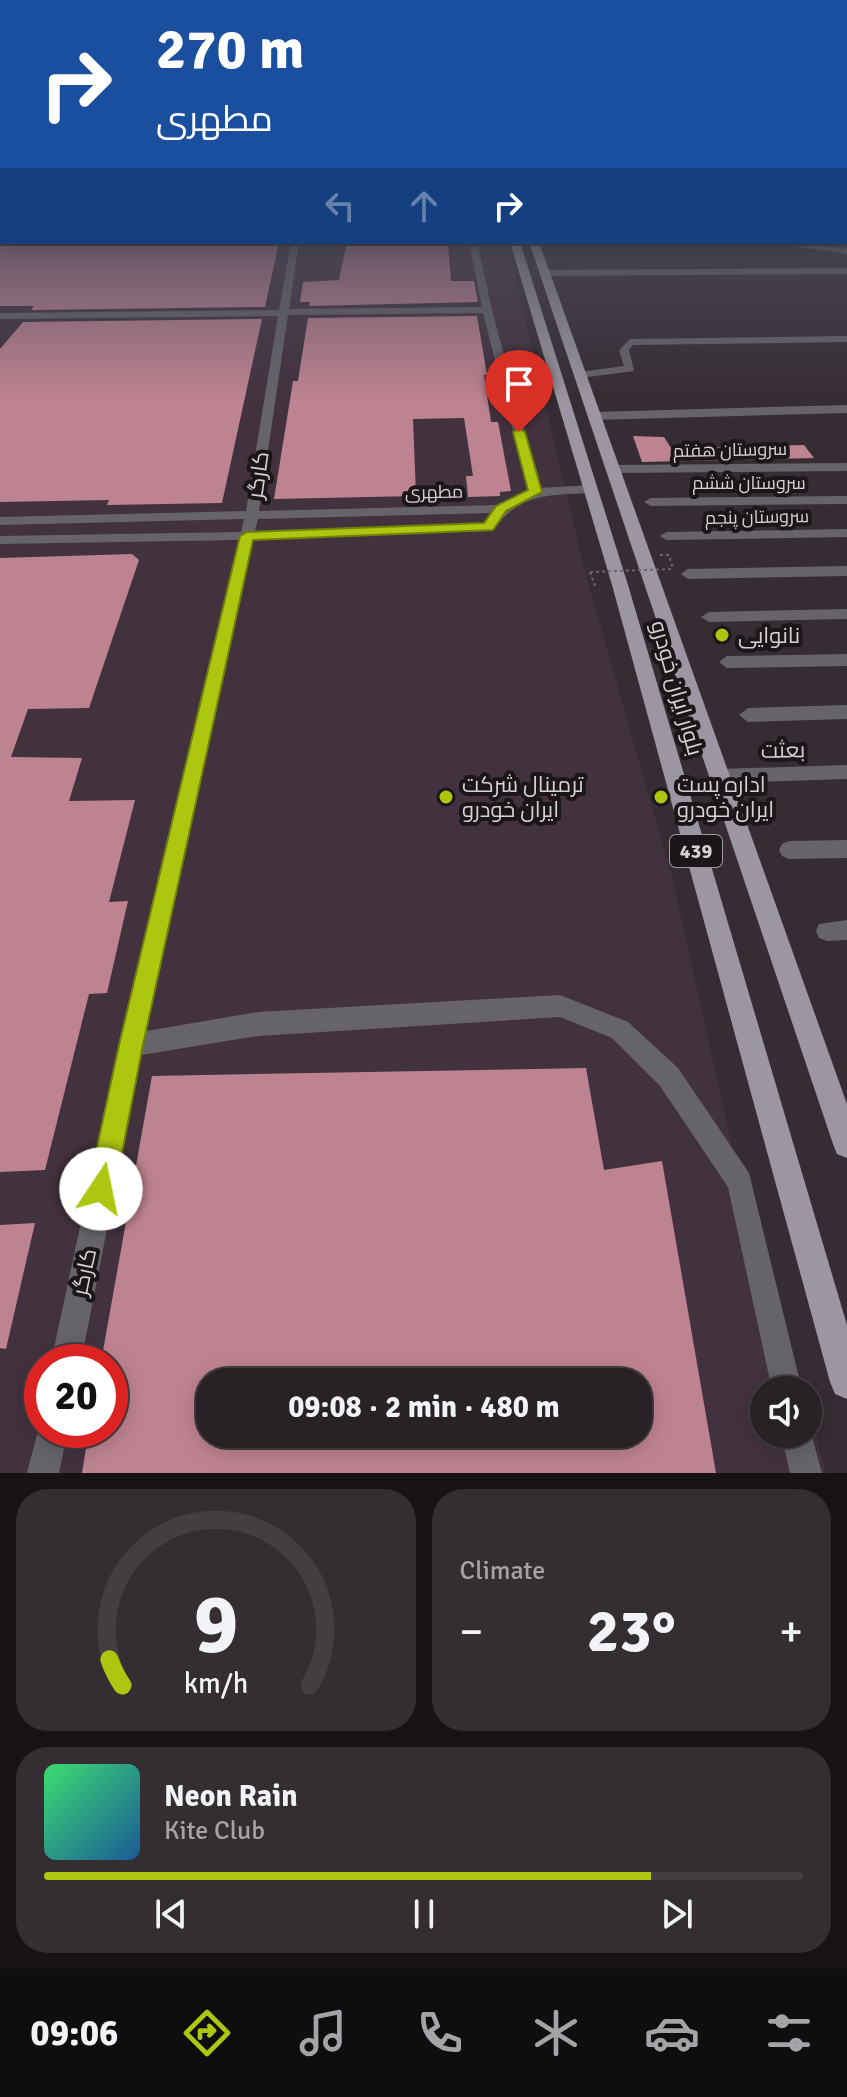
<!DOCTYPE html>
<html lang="en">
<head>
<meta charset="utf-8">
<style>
	:root { --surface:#282126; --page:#342e32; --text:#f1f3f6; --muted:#a5a3a7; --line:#443e43; --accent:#adc60f }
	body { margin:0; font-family:Signika,Cairo,sans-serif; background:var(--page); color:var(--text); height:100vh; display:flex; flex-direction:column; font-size:30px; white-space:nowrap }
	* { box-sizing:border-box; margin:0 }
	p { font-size:26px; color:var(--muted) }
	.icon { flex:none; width:44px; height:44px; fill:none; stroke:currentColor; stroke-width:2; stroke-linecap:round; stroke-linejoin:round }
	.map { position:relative; height:1473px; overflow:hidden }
	.sheet { display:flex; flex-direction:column; gap:16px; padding:16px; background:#161215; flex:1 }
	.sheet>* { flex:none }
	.top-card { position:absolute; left:0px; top:0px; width:848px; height:244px; box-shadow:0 4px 20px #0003,0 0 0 2px var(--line); background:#1a4fa0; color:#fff; overflow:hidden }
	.controls { position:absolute; left:750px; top:1376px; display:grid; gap:16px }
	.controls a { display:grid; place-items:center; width:72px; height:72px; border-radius:50%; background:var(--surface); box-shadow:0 4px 20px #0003,0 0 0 2px var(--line); font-size:40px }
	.speed { position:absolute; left:24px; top:1344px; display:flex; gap:16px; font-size:40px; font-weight:700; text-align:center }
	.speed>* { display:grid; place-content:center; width:104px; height:104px; border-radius:50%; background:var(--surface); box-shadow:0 4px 20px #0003,0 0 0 2px var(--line); line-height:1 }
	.speed .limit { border:12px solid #d22; background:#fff; color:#111 }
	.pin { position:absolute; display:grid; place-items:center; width:68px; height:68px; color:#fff; margin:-82px -34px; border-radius:50% 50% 50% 0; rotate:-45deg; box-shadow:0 0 8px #0007 }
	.pin .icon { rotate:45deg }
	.me { position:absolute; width:88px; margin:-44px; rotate:11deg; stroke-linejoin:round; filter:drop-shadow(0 0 6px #0008) }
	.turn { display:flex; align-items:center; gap:28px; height:168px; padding:0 24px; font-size:36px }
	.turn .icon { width:104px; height:104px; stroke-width:2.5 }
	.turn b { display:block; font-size:56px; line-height:68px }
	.lanes { display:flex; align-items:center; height:76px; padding:0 24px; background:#0003; justify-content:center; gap:40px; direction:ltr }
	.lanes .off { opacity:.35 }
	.big { font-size:60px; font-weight:800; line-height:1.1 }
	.sheet .tile { flex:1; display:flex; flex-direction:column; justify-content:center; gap:12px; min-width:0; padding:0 28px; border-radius:32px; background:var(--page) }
	.sheet .dial { align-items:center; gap:0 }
	.dial svg { height:208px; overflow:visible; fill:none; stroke:var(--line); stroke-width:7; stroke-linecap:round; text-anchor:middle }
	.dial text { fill:var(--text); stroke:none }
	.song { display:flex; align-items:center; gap:24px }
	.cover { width:96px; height:96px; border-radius:12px; background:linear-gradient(135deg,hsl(140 70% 55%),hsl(210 70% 35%)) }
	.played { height:8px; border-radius:4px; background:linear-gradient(90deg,var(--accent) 80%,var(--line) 80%) }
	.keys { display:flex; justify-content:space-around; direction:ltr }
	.heat { display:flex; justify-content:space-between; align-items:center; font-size:44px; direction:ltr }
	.sheet .tiles { flex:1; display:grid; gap:16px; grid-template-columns:1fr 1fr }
	.tile:last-child { grid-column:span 2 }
	.trip { position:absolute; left:196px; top:1368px; width:456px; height:80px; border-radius:32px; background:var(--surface); box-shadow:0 4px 20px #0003,0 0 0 2px var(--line); font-weight:800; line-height:80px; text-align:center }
	.tab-bar { display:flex; height:128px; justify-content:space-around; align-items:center; background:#100d0f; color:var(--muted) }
	.tab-bar .icon { width:56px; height:56px }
	.tab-bar .current { color:var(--accent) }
	.tab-bar b { font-size:36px; color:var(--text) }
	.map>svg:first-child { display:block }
</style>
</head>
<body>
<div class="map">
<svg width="847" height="1473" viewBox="0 0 847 1473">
	<rect width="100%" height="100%" fill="#362c33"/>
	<path fill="#42323e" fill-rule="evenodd" d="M0 194 2 242H507L584 568 673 881 740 1182 761 1239 803 1390H764V1434H808V1408L826 1473H0ZM42 1362H110V1430H42ZM210 1382H638V1434H210Z"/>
	<g fill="#be8390" fill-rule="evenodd">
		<path d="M0 242H279L265 307 31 310 34 306H0Z"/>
		<path d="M448 245 451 281H474L478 302 309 306 310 302H300L303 282 339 280 346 246Z"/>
		<path d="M477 316 487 375H484L491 422H498L511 491 500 492V496L468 497 466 476H473L464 418 413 419 416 496 274 499 293 381H298L308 318Z"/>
		<path d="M262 319 222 503 107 505 109 500 0 502V349L23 322Z"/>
		<path d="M633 436 664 437 671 448 804 445 814 458 642 462Z"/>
		<path d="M132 554 139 560 89 708 28 709 11 757 82 758 69 801 135 800 109 902 128 901 107 993 89 994 45 1170 0 1172V558Z"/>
		<path d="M586 1068 604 1170 662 1161 716 1473H82L89 1430H110V1362H101L152 1076ZM210 1382H638V1434H210Z"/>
		<path d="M35 1223 6 1349 0 1348V1225Z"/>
	</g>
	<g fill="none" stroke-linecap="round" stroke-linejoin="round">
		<g stroke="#6e656b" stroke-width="2" stroke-dasharray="3 3" stroke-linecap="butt">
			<path d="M660 555H669L673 569"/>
			<path d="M590 572 595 586"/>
		</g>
		<g fill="#666469" fill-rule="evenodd">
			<rect x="846" y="194" width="1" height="3"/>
			<rect x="0" y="197" width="2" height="4"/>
			<path d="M291 242H299L289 309 482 307 469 242H477L492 310 540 488 591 485 598 489 591 493C549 495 520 493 493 530L488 531 253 540 146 1031 258 1012 560 995 628 1022 678 1068 749 1173 802 1390H772L728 1187 660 1086 612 1038 560 1017 258 1036 141 1055 81 1362H51L119 1045 239 540 0 544V536L241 532 244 519 0 525V517L246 511 278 316 0 319V313L279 310ZM483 313 528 490 498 505 259 511 288 315ZM491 513 484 523 255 531 258 519Z"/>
			<path d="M782 242 847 248V254L786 245Z"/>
			<path d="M847 268V274L545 276 540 273 545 270Z"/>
			<path d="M847 336V342L633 345 629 350 634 371 580 378 574 375 580 372 624 366 619 350 630 339Z"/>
			<path d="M847 405V413L594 420 588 416 594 412Z"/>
			<path d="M847 463V471L613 473 607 469 613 465Z"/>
			<path d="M847 496V504L651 506 644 502 651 498Z"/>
			<path d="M847 529V537L667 540 660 536 667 532Z"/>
			<path d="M847 566V576L688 579 681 574 688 569Z"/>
			<path d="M847 609V619L709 622 701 617 709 612Z"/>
			<path d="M847 654V666L727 668 719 662 727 656Z"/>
			<path d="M847 705V719L748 722 739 715 748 708Z"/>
			<path d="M847 765V779L719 783 712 781 710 776 712 771 719 769Z"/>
			<path d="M847 840V858L789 859 782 856 779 850 782 844 789 841Z"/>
			<path d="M847 920V940L827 941 819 938 816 931 819 924Z"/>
			<path d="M41 1419 42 1430H68L59 1473H27Z"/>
			<path d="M808 1423 822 1473H790L781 1434H808Z"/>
		</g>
		<g fill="#9b96a1" fill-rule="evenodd">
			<path d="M510 242H520L628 585 847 1325V1399L835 1394 830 1382 612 585Z"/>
			<path d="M529 242H539L847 1104V1158L837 1154 833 1144Z"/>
		</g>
		<path stroke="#6e656b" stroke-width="2" stroke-dasharray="3 3" stroke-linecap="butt" d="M590 572 673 569"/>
	</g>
	<linearGradient id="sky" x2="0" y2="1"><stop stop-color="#1e181c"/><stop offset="0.48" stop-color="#4c4b5b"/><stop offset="1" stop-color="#4c4b5b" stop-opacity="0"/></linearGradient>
	<rect width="847" height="401" fill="url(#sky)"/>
	<path fill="#adc60f" stroke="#70810a" stroke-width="2" d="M519 428 525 432 542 492 506 511 493 530 253 540 143 1045 115 1189 111 1199 101 1202 92 1199 88 1189 119 1045 240 536 247 532 484 523 496 506 528 490 513 432Z"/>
	<g fill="#adc60f" stroke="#1b1619" stroke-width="3">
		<circle cx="722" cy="635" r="8"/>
		<circle cx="446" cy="797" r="8"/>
		<circle cx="661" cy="797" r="8"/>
	</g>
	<g text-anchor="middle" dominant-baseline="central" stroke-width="8" stroke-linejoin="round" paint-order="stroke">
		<g font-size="18" fill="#d7d0d5" stroke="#1b1619">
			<text transform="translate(730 450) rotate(-1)">سروستان هفتم</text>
			<text x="749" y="483">سروستان ششم</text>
			<text transform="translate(434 492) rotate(-1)">مطهری</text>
			<text transform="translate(757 517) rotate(-1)">سروستان پنجم</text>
		</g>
		<rect fill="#1b1619" stroke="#9f989d" stroke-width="2" x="670" y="835" width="52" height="32" rx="6"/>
		<g font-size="20" font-weight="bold" fill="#d7d0d5">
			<text x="696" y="851">439</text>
		</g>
		<g font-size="22" fill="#d7d0d5" stroke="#1b1619">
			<text transform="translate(258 475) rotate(-82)">کارگر</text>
			<text transform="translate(677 688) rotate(74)">بلوار ایران خودرو</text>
			<text transform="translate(783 750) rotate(-1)">بعثت</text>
			<text transform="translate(84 1272) rotate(-78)">کارگر</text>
		</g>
		<g font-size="22" fill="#d7d0d5" stroke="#1b1619" text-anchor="start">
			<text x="738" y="635">نانوایی</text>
			<text x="462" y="784">ترمینال شرکت<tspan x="462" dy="25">ایران خودرو</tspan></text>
			<text x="677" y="784">اداره پست<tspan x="677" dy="25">ایران خودرو</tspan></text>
		</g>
	</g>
</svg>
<div class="controls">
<a><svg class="icon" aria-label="sound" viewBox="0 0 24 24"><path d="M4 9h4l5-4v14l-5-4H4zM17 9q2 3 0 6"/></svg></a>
</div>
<div class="speed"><div class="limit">20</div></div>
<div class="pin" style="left:519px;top:432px;background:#d93025"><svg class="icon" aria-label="arrive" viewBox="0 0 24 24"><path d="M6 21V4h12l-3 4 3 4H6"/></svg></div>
<svg class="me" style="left:101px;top:1189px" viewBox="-20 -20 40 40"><circle r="19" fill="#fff"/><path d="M0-13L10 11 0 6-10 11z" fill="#adc60f"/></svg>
<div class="trip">09:08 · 2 min · 480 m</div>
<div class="top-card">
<div class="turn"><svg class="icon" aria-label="right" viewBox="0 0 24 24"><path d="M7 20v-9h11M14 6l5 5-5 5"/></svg><div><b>270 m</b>مطهری</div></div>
<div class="lanes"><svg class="icon off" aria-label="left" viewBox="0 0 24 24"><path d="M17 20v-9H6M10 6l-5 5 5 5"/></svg><svg class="icon off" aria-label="ahead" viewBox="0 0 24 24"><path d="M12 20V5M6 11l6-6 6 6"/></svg><svg class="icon" aria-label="right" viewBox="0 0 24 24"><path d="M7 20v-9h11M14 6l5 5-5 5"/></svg></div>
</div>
</div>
<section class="sheet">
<div class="tiles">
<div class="tile dial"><svg viewBox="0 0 100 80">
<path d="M14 69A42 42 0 1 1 86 69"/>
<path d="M14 69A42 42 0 0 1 9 59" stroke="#adc60f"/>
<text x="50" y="56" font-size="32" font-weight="700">9</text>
<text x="50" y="72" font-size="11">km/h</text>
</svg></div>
<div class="tile"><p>Climate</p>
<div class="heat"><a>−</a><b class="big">23°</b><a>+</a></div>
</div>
<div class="tile">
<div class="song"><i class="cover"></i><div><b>Neon Rain</b><p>Kite Club</p></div></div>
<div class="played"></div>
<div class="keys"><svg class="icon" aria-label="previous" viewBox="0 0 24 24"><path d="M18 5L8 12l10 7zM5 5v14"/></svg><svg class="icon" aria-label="pause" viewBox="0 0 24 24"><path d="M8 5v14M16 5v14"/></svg><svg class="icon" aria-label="next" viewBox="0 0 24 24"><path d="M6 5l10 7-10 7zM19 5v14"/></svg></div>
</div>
</div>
</section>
<nav class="tab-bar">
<b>09:06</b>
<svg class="icon current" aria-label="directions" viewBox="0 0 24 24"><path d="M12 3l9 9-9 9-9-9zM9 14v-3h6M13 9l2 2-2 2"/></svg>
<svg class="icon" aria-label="music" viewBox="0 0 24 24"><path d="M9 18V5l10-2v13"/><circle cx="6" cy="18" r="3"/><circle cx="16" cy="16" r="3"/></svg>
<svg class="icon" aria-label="phone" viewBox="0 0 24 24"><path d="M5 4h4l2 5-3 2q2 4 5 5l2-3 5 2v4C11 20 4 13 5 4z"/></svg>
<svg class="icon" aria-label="climate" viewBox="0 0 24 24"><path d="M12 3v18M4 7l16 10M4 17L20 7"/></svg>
<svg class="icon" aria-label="car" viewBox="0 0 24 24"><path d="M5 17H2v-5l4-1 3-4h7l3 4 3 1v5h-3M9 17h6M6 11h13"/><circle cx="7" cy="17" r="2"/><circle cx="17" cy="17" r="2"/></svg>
<svg class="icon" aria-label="filters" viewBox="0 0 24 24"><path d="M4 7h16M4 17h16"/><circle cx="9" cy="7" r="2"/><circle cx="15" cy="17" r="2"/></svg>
</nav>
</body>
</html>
